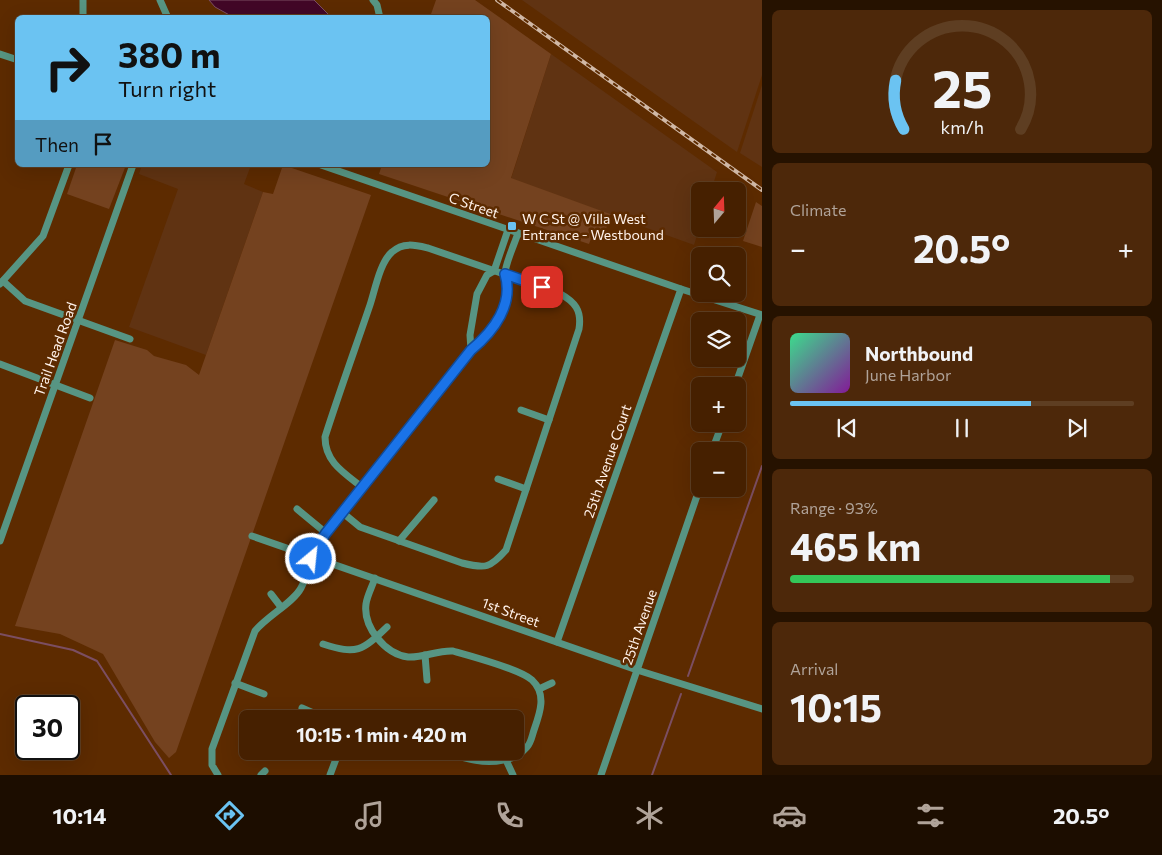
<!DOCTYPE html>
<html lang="en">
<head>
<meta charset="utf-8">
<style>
	:root { --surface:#462000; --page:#4d280a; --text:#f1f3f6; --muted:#b0a399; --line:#5e3e22; --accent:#6bc3f2 }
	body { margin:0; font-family:Commissioner,sans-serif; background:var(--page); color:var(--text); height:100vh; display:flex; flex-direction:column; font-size:19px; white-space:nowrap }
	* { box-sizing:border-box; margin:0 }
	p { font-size:16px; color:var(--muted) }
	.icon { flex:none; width:28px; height:28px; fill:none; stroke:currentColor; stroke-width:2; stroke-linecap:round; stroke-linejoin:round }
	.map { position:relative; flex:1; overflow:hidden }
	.drawer { display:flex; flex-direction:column; gap:10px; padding:10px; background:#261200; width:400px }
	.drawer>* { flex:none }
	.hud { position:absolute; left:15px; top:15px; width:475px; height:152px; border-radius:8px; box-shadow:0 5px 20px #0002,0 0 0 1px var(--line); background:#6bc3f2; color:#111; overflow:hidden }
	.needle { width:32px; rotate:19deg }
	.controls { position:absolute; left:691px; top:182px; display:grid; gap:10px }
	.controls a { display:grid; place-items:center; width:55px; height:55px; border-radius:8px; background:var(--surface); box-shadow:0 5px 20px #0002,0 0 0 1px var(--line); font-size:25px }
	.speed { position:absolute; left:15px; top:695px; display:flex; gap:10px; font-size:25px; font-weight:700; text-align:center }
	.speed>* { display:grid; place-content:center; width:65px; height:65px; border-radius:50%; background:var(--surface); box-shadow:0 5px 20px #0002,0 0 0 1px var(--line); line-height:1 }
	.speed .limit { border:2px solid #111; border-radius:8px; background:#fff; color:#111 }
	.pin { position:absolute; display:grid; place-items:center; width:42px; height:42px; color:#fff; margin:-21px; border-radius:10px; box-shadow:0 2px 8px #0006 }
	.me { position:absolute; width:55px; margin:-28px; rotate:28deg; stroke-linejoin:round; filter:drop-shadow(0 0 4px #0008) }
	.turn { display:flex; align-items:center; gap:18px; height:105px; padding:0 20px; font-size:22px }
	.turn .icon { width:65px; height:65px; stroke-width:2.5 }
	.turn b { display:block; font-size:35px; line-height:42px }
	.then { display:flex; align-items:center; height:48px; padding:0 20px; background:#0003; gap:10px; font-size:19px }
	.big { font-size:38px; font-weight:700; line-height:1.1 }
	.drawer .tile { flex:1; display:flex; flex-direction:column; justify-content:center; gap:8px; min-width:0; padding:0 18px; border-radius:8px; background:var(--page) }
	.drawer .dial { align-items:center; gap:0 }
	.dial svg { height:130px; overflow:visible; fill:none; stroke:var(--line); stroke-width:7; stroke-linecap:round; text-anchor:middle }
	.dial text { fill:var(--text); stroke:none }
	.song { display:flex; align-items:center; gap:15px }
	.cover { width:60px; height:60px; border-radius:8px; background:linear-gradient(135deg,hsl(150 70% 55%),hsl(290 70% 35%)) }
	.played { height:5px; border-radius:2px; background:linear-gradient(90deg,var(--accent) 70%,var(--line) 70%) }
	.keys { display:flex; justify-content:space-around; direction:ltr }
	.heat { display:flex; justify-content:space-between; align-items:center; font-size:28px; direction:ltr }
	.charge { height:8px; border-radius:4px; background:linear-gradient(90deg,#34c759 93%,var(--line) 0) }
	.trip { position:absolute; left:239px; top:710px; width:285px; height:50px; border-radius:8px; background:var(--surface); box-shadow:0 5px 20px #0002,0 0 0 1px var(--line); font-weight:700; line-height:50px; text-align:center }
	.dock { display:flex; height:80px; justify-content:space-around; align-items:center; background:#1c0d00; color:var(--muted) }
	.dock .icon { width:35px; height:35px }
	.dock .active { color:var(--accent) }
	.dock b { font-size:22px; color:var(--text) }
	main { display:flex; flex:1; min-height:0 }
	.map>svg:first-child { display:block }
</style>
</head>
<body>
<main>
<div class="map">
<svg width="762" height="775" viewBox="0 0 762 775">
	<rect width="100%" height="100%" fill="#5d2b00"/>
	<g fill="#603312">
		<path d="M522 0H762V75L737 152Z"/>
		<path d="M551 54 717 172 711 191H700V226L694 245 511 179Z"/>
		<path d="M762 85V167L740 153Z"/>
		<path d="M142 165H251L244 184 263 192 206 355 129 327 178 189 139 174Z"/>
	</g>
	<g fill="#74421f">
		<path d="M436 0H475L551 54 511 178 610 214 605 233 594 230 589 244 379 174 382 165H488V18L430 17Z"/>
		<path d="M77 165H126L109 209 67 194Z"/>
		<path d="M283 165 371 195 176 752 169 758 155 742 103 654 60 634 15 626 115 340 147 350 154 356 186 365 199 375 263 192 273 194Z"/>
		<path d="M756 202 762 206V247L743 241Z"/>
	</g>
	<path fill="#420727" stroke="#7b4e62" d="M209 0H314L331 17H233L215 7Z"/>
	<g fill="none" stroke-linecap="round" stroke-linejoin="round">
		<g stroke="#7b4e62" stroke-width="2">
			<path d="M0 634 73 650 97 661 171 775"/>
			<path d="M688 676 762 466"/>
			<path d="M652 775 681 694"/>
		</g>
		<g stroke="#579583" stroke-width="7">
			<path d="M83 0V18"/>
			<path d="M160 0 168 18"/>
			<path d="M373 0 377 5 380 18"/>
			<path d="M0 54 18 60"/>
			<path d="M321 165 681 289 762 315"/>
			<path d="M3 281 25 301 130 339"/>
			<path d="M0 284 43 236 69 165"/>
			<path d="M471 350 470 335 477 294 487 275 494 271 508 230"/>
			<path d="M0 364 90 398"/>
			<path d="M735 386 760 315"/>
			<path d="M521 410 549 420"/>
			<path d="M712 451 722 424"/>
			<path d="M498 479 526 489"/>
			<path d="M297 509 326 533"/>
			<path d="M343 513 360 527 462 563C486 569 490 568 506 550L579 329C582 310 575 302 559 293L428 248C415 245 403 242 392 252 380 262 375 290 370 305 355 349 339 393 325 437 325 462 344 473 362 487"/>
			<path d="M252 536 637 670 762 709"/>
			<path d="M0 541 133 165"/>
			<path d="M399 541 434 500"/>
			<path d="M375 578C372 587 367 596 366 604 363 627 385 654 408 657 423 658 438 650 453 651 471 656 520 669 532 680 547 694 540 713 534 730 532 736 531 743 527 747 521 754 512 759 503 760 482 765 461 757 440 751"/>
			<path d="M271 594 281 607"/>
			<path d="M557 642 681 289"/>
			<path d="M323 644C357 655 362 651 387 627"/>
			<path d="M425 655 427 680"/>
			<path d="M235 683 264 694"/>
			<path d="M539 689 552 683"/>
			<path d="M302 708 327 719"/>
			<path d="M506 760 513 775"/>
			<path d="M218 775 212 765V749L255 631C267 616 293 603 301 588 309 573 310 556 320 541L471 350C489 335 507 313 508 289 508 283 505 279 505 274 505 264 515 243 518 233"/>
			<path d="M261 775 265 771"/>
			<path d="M330 775 336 759 341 751"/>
			<path d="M601 775 700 487"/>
		</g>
		<g stroke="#d0b8a6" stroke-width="4">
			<path id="rail" d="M497 0 762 190"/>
		</g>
		<use href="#rail" stroke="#5d2b00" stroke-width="2" stroke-dasharray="5.5" stroke-linecap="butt"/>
	</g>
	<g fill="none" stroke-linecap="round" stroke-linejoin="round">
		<g stroke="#114b97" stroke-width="12">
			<path id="route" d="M311 559 317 546 326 533 471 350C494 331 514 304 505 274L542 287"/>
		</g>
		<use href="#route" stroke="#1a73e8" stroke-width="9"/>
	</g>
	<rect fill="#6bc3f2" stroke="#5d2b00" stroke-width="2" x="507" y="221" width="10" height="10" rx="2.5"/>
	<g text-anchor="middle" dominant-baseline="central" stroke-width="5" stroke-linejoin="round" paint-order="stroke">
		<g font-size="14" fill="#fff2ea" stroke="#5d2b00">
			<text transform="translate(474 205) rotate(19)">C Street</text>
			<text transform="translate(55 349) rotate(-70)">Trail Head Road</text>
			<text transform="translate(607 461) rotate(-71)">25th Avenue Court</text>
			<text transform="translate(511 612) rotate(20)">1st Street</text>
			<text transform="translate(639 627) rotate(-71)">25th Avenue</text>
		</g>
		<g font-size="14" fill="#fff2ea" stroke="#5d2b00" text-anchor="start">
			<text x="522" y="218">W C St @ Villa West<tspan x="522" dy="16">Entrance - Westbound</tspan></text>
		</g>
	</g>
</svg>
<div class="controls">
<a><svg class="needle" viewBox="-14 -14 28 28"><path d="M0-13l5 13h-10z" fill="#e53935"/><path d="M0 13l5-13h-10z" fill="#b0a399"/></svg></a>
<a><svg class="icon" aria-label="search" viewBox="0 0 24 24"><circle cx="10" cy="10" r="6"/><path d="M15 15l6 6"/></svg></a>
<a><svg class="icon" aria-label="layers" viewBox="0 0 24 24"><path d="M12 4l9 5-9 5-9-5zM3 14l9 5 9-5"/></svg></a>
<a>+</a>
<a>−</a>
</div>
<div class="speed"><div class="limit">30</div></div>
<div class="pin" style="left:542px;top:287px;background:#d93025"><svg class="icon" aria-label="arrive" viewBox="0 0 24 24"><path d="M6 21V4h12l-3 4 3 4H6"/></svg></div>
<svg class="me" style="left:311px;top:559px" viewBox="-20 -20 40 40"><circle r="17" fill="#1a73e8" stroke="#fff" stroke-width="3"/><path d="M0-11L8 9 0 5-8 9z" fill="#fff"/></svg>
<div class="trip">10:15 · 1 min · 420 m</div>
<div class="hud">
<div class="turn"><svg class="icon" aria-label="right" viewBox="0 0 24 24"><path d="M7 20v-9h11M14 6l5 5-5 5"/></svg><div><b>380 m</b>Turn right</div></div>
<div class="then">Then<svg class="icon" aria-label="arrive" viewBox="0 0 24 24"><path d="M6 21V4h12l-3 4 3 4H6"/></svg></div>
</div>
</div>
<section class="drawer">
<div class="tile dial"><svg viewBox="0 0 100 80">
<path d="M14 69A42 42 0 1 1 86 69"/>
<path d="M14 69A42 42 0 0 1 9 39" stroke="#6bc3f2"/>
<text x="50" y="56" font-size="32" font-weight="700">25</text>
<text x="50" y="72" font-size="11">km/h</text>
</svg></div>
<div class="tile"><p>Climate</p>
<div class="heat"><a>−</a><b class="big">20.5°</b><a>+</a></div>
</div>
<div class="tile">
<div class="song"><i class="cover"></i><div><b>Northbound</b><p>June Harbor</p></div></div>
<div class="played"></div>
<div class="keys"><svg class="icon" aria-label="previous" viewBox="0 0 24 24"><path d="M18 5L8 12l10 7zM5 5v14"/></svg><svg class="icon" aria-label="pause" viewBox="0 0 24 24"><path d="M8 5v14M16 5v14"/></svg><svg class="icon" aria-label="next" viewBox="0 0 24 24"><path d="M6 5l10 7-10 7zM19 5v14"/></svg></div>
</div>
<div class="tile"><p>Range · 93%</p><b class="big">465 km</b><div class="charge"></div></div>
<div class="tile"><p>Arrival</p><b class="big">10:15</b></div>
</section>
</main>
<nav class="dock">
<b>10:14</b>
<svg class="icon active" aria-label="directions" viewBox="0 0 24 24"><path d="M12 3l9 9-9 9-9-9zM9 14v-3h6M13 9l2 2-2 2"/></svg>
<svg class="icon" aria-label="music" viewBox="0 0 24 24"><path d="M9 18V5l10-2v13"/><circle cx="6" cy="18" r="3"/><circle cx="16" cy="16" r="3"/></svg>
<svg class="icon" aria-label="phone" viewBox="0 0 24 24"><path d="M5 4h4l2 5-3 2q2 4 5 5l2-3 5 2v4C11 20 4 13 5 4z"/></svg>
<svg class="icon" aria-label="climate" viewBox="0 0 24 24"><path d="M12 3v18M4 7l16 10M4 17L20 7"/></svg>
<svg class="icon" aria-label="car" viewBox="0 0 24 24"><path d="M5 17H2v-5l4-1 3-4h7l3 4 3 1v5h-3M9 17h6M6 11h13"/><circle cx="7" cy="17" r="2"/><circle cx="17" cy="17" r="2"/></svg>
<svg class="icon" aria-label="filters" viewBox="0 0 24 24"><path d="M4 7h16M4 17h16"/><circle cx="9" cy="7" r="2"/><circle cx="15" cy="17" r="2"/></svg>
<b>20.5°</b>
</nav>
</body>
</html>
